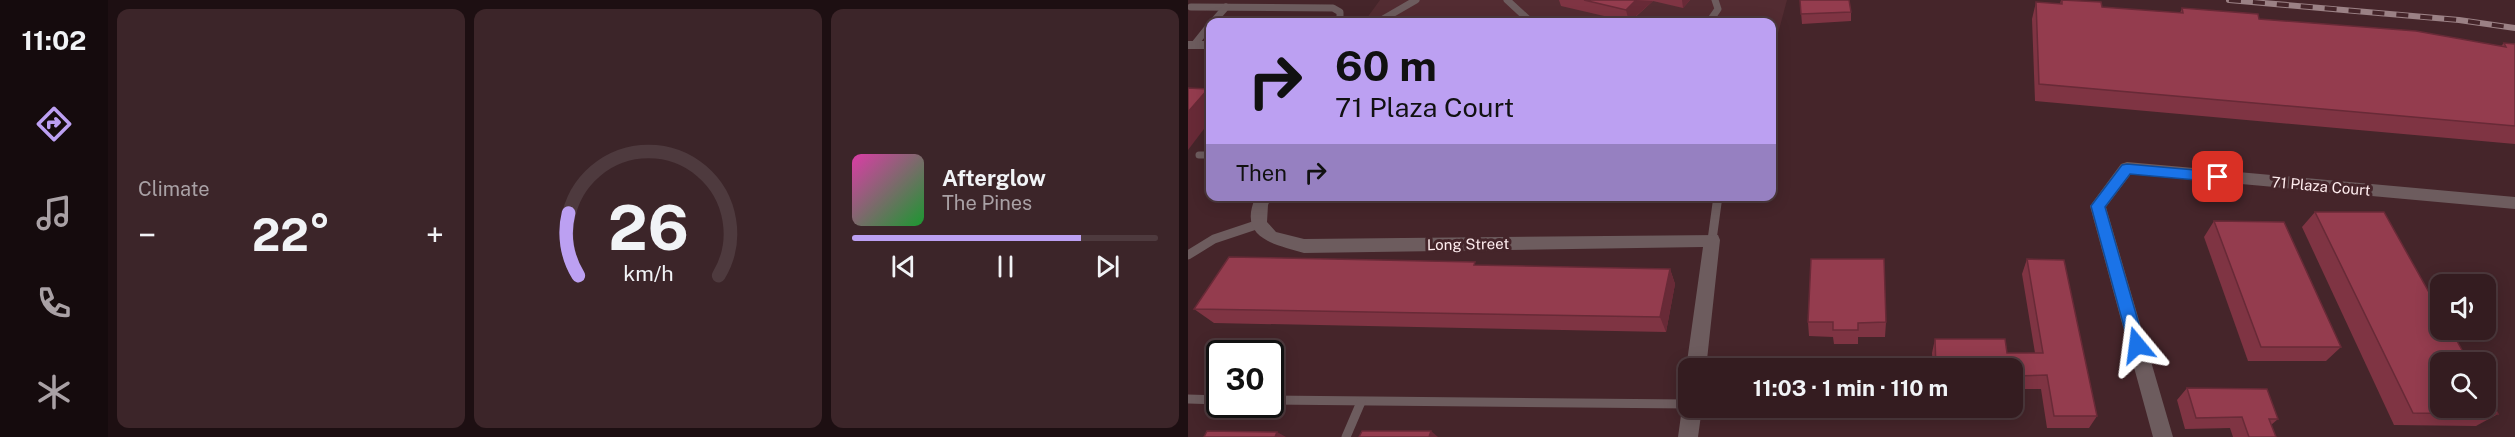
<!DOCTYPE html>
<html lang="en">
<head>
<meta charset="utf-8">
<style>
	:root { --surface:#341c20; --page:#3c2529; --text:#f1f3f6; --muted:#a9a1a5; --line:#4e3a3e; --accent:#bca0f2 }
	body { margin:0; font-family:"Public Sans",sans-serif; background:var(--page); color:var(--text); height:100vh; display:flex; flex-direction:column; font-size:22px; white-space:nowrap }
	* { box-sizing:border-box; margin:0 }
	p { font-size:20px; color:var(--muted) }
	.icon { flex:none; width:33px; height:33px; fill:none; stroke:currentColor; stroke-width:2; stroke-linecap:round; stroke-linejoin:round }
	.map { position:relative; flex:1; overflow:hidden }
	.drawer { display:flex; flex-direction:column; gap:9px; padding:9px; background:#1d0f12; width:1080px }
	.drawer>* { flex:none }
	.guide { position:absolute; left:18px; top:18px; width:570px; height:183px; border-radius:12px; box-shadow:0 3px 15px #0003,0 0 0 2px var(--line); background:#bca0f2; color:#111; overflow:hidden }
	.tools { position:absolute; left:1242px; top:274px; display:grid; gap:12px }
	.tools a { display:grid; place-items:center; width:66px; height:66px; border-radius:12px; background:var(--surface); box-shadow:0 3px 15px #0003,0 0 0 2px var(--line); font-size:30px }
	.speed { position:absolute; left:18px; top:340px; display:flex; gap:12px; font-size:30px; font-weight:700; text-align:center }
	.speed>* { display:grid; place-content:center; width:78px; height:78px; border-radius:50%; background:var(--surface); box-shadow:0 3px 15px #0003,0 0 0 2px var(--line); line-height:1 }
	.speed .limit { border:3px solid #111; border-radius:9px; background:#fff; color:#111 }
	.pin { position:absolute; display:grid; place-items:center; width:51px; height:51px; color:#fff; margin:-26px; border-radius:12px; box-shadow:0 3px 9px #0006 }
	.me { position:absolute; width:66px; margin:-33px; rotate:344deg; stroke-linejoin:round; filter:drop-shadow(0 0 4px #0008) }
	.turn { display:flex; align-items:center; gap:21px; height:126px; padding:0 30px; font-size:27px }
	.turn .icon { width:78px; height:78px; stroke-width:2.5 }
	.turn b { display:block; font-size:42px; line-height:51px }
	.then { display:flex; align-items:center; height:57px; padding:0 30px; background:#0003; gap:12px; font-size:22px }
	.big { font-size:45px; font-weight:700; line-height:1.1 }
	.drawer .tile { flex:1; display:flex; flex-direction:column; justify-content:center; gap:9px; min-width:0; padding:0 21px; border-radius:12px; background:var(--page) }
	.drawer .dial { align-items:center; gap:0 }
	.dial svg { height:156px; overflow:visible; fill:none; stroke:var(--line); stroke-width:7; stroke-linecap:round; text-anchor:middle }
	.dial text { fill:var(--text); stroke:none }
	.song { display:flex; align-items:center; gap:18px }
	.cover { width:72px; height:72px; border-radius:9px; background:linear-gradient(135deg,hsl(320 70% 55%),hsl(130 70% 35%)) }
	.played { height:6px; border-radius:3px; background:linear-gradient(90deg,var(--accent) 75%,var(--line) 75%) }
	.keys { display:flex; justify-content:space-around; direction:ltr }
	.heat { display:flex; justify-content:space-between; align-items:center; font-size:33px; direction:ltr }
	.drawer .tiles { flex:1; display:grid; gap:9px; grid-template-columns:repeat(3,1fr) }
	.trip { position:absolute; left:490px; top:358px; width:345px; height:60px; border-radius:12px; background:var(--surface); box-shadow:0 3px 15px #0003,0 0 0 2px var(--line); font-weight:700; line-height:60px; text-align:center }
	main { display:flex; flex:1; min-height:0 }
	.tabs { display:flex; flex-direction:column; width:108px; justify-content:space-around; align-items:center; background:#150b0d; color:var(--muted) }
	.tabs .icon { width:42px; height:42px }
	.tabs .active { color:var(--accent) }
	.tabs b { font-size:27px; color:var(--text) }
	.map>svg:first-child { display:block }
</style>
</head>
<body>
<main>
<nav class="tabs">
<b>11:02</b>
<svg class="icon active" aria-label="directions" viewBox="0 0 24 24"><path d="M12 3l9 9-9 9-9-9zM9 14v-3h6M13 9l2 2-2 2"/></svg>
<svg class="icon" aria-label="music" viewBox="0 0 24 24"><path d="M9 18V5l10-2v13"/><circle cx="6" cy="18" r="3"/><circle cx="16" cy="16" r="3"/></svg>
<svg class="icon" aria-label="phone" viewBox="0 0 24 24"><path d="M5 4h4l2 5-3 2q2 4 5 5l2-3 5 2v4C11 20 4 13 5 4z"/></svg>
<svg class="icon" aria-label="climate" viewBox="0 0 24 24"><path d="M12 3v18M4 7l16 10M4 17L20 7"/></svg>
</nav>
<section class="drawer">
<div class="tiles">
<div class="tile"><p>Climate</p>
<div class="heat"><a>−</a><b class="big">22°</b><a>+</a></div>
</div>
<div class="tile dial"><svg viewBox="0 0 100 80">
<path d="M14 69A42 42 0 1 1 86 69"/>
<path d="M14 69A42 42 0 0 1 9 37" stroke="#bca0f2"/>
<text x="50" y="56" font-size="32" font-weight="700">26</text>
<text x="50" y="72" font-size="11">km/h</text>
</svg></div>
<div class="tile">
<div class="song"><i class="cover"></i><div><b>Afterglow</b><p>The Pines</p></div></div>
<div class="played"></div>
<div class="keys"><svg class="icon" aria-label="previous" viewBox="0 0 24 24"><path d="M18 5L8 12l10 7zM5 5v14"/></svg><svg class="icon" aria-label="pause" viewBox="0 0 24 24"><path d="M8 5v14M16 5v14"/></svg><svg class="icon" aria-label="next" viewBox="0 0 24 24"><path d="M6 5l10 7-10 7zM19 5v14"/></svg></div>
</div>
</div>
</section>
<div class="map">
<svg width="1327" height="437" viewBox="0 0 1327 437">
	<rect width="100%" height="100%" fill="#45252a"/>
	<path fill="#532c32" d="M192 0H599L588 41 584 42V22H176Z"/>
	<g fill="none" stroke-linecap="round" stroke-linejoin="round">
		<g stroke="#6d5c5e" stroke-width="7">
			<path d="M319 0 343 22"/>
			<path d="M3 7 145 8 152 12V22"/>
			<path d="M25 22 38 7"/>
			<path d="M190 22 228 0"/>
			<path d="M521 22 530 9 527 0"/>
			<path d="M6 45 22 25"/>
			<path d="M11 155H22"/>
		</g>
		<g stroke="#6d5c5e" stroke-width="9">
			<path d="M524 240 530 196"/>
			<path d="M0 255 26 239 71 224"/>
			<path d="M0 399 32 400"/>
			<path d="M82 400 501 404"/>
			<path d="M158 437 173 402"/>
		</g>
		<g fill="#6d5c5e" fill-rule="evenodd">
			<rect x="0" y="41" width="22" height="8"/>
			<path d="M939 162 1327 197V209L943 174 918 207 985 437H965L902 206 933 164Z"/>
			<path d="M68 196H84L80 205 79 222 88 232 116 239 530 235 532 240 518 369H501V375L498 369 515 247 116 253C85 244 49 238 68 196Z"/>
			<path d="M501 400V408H514L510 437H490L494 408Z"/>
		</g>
		<g stroke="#9b8185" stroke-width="6">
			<path id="rail" d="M1041 0 1271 20 1327 28"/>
		</g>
		<use href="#rail" stroke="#45252a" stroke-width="4" stroke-dasharray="12" stroke-linecap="butt"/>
	</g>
	<g fill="#7f3443">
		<path d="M371 0H502L495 8 465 1 442 22 373 6Z"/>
		<path d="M612 0 663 12V21L614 24Z"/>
		<path d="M873 0 914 7 992 13 994 8 1071 19 1313 46 1316 43 1327 44V144L847 101 844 19 848 2 872 4Z"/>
		<path d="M1127 212 1310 414 1288 426 1206 425 1114 227Z"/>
		<path d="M1026 221 1153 347 1138 361H1060L1016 237Z"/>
		<path d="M839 259 909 416 901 428H859L853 389H825V369H745L744 353 747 339 819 353H847L834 274Z"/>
		<path d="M289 265 482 269 487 284 478 332 26 323 6 309Z"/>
		<path d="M620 322H698L697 337H670V344H646L645 337 621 336Z"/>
		<path d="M999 388 1090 419 1083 425 1088 437H1045L1042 428 997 429 989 400Z"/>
	</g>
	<g fill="#682a37">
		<path d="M448 0 465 1 441 22 438 10Z"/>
		<path d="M494 0H502L495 8Z"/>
		<path d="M20 89 22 92V121L0 150V112Z"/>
		<path d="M482 269 487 284 478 332 472 317Z"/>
		<path d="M243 431 250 437H241Z"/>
		<path d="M89 432 98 437H87Z"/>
	</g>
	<g fill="#943c4e" stroke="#682a37" stroke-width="1.5">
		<path d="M396 0H448L438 10Z"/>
		<path d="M612 0H661L663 12 613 14Z"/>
		<path d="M874 0 913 2 914 7 995 13 994 8 1070 14 1071 19 1228 31 1318 47 1316 43 1327 44V126L851 84 848 2 874 4Z"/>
		<path d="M0 88 20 89 0 112Z"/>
		<path d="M1127 212H1196L1252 312V330H1263L1281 363H1252V408H1298V392L1310 414 1225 413Z"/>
		<path d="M1026 221 1096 222 1153 347H1073Z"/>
		<path d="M41 257 287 262 286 265 482 269 472 317 6 309Z"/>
		<path d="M623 259H696L698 322 670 323V330H645V322H620Z"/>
		<path d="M839 259 876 260 909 416H866L859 375 825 376V369H748L747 339H817L819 353H855Z"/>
		<path d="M999 388 1079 389 1090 419H1081L1088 437H1061L1054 417 1008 418Z"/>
		<path d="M19 431 89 432 87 437H16Z"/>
		<path d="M174 431H243L241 437H171Z"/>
	</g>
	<path fill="#1a73e8" stroke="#114b97" stroke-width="1.5" d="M939 164 1030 172 1037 177 1030 182 942 174 917 207 957 345 954 350 949 352 943 350 941 345 903 206 934 165Z"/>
	<g text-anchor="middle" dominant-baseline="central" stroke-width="6" stroke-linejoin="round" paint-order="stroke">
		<g font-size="15" fill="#ffedef" stroke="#45252a">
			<text transform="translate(1133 186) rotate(5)">71 Plaza Court</text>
			<text transform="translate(280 244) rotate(-1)">Long Street</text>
		</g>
	</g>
</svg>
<div class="tools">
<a><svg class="icon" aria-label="sound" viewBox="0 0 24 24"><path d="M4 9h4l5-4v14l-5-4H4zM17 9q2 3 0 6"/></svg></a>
<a><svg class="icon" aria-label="search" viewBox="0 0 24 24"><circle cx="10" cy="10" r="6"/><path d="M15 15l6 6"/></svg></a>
</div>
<div class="speed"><div class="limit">30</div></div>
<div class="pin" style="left:1030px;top:177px;background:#d93025"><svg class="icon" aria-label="arrive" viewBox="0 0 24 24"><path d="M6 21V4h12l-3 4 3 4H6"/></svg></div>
<svg class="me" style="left:949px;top:345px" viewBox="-20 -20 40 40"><path d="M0-17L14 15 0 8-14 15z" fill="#1a73e8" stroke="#fff" stroke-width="4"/></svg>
<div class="trip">11:03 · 1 min · 110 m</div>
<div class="guide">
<div class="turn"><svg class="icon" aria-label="right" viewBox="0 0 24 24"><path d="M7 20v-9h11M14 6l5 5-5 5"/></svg><div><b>60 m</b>71 Plaza Court</div></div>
<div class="then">Then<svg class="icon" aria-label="right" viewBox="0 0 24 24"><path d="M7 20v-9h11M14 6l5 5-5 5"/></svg></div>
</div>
</div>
</main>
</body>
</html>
